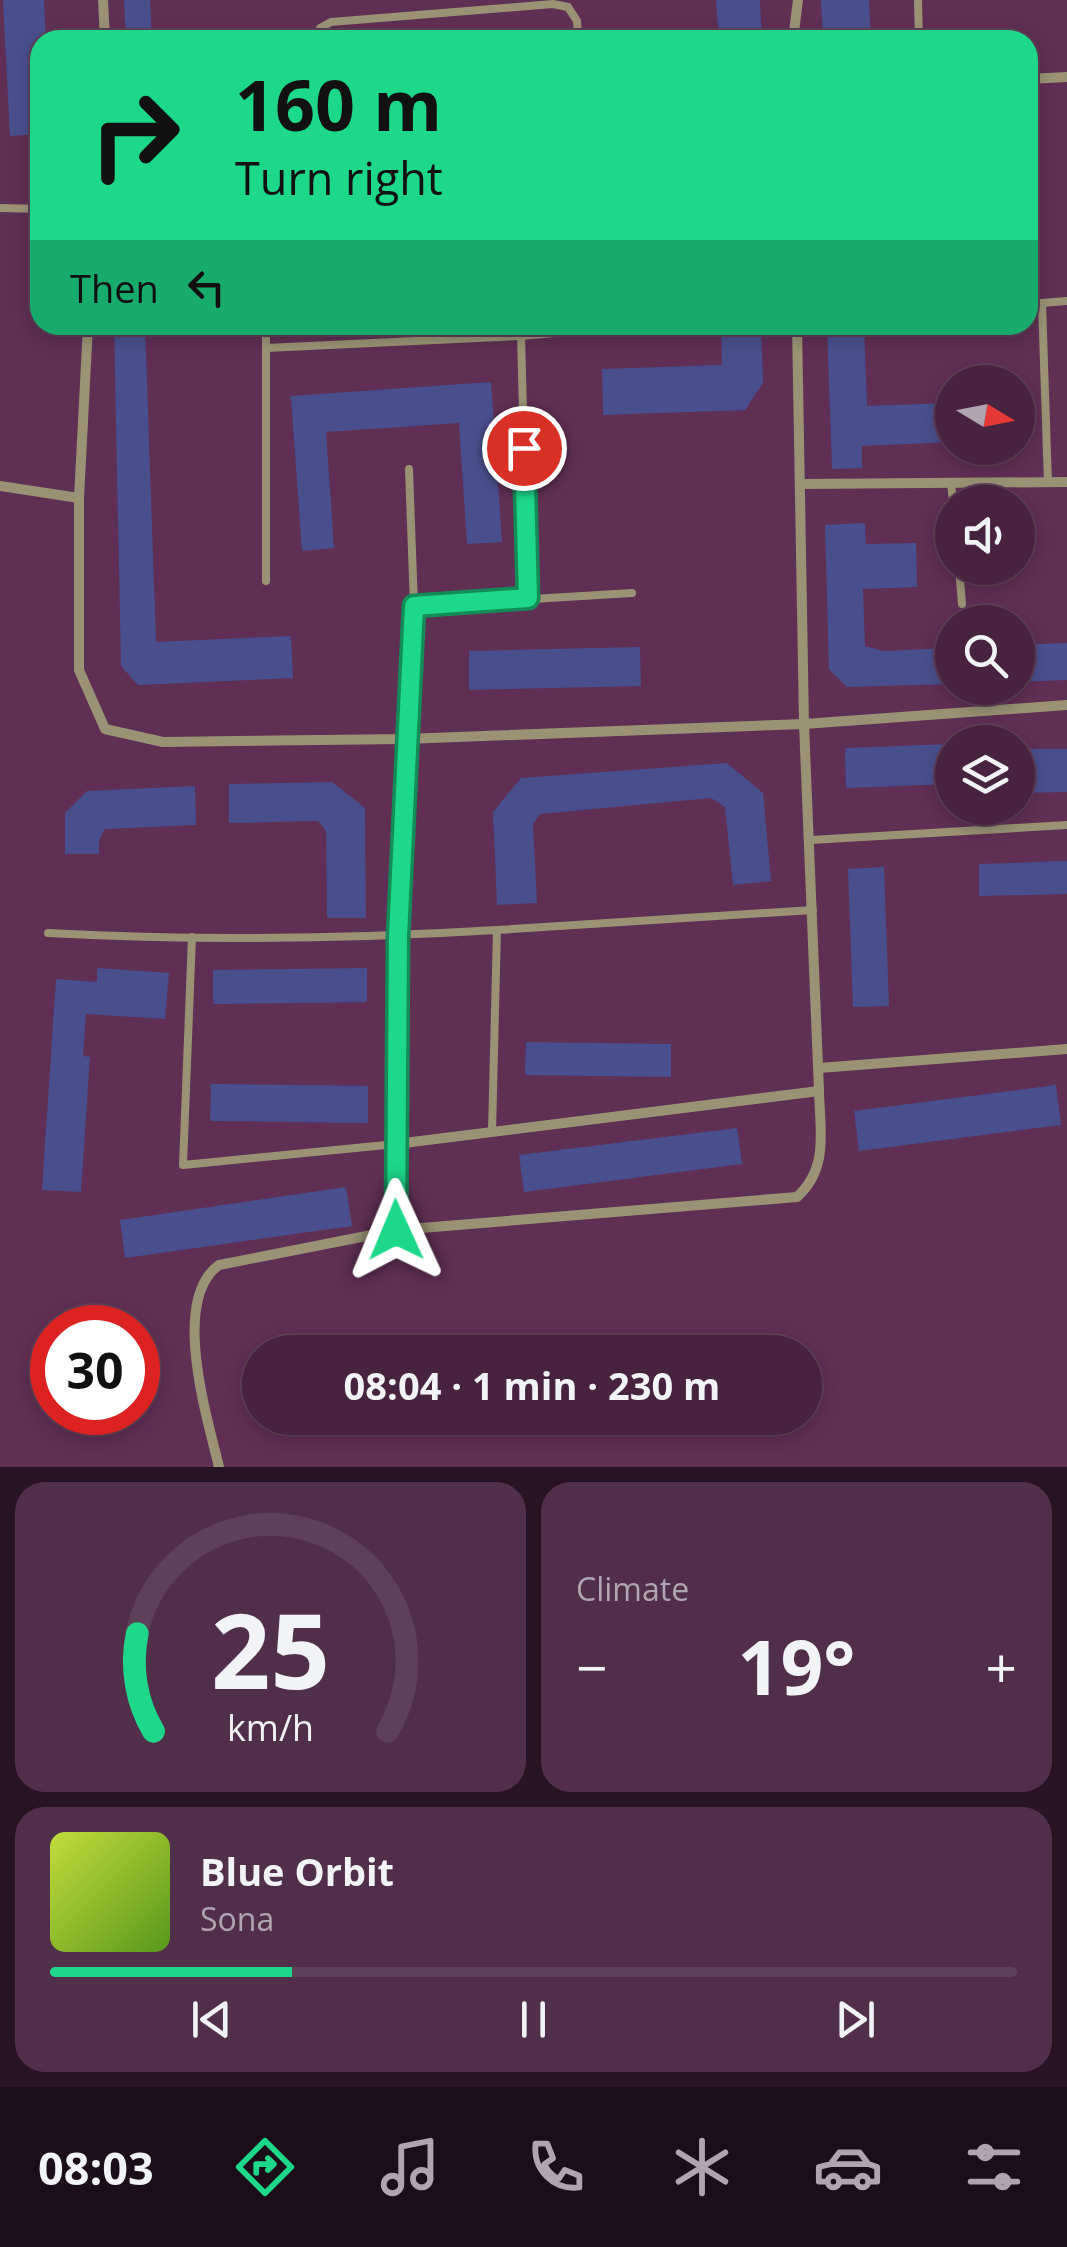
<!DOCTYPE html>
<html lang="en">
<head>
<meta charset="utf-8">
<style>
	:root { --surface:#47233f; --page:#512f4a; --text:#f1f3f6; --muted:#b0a4b0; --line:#5f4059; --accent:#1dd888 }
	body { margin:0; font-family:"Open Sans",sans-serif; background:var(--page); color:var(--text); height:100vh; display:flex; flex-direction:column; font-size:38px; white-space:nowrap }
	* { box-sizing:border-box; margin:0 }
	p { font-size:32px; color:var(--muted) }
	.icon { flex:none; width:55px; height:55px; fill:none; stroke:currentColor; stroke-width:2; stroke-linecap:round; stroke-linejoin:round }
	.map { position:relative; height:1467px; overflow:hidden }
	.sheet { display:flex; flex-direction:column; gap:15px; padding:15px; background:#271323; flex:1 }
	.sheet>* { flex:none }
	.guide { position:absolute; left:30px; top:30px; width:1008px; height:305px; border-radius:30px; box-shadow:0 5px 15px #0003,0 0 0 2px var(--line); background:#1dd888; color:#111; overflow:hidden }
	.needle { width:65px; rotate:100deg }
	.buttons { position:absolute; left:935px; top:365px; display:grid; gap:20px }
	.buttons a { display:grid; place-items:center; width:100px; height:100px; border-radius:50%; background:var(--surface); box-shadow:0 5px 15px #0003,0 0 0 2px var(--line); font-size:50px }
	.speed { position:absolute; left:30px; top:1305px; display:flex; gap:20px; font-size:50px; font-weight:700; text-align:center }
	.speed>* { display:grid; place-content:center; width:130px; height:130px; border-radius:50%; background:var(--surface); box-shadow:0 5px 15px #0003,0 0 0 2px var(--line); line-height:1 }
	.speed .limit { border:15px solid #d22; background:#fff; color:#111 }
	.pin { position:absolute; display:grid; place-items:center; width:85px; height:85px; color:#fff; margin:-42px; border:5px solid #fff; border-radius:50%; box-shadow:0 2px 10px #0007 }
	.me { position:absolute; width:110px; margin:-55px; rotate:359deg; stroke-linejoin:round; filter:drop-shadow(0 0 8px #0008) }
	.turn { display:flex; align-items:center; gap:35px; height:210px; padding:0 40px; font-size:45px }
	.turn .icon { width:130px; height:130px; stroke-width:2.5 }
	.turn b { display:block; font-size:70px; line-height:85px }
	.then { display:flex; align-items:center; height:95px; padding:0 40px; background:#0003; gap:20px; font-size:38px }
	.big { font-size:75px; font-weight:700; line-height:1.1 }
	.sheet .card { flex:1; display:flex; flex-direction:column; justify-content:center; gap:15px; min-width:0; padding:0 35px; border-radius:30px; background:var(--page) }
	.sheet .dial { align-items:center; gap:0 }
	.dial svg { height:260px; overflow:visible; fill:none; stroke:var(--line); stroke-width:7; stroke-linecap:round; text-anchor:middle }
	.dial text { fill:var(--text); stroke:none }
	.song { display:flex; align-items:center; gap:30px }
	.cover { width:120px; height:120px; border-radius:15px; background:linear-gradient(135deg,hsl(70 70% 55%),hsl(90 70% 35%)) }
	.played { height:10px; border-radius:5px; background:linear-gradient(90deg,var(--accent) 25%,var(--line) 25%) }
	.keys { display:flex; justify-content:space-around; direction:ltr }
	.heat { display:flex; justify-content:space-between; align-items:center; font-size:55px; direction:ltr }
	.sheet .tiles { flex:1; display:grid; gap:15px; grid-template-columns:1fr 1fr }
	.card:last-child { grid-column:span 2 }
	.trip { position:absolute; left:242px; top:1335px; width:580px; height:100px; border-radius:50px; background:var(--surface); box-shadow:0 5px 15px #0003,0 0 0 2px var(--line); font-weight:700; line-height:100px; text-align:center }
	.dock { display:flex; height:160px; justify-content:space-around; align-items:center; background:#1c0e19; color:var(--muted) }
	.dock .icon { width:70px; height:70px }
	.dock .selected { color:var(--accent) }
	.dock b { font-size:45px; color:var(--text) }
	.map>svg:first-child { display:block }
</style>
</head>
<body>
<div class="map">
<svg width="1067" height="1467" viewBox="0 0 1067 1467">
	<rect width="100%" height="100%" fill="#5f2f54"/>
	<g fill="#494f8c">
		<path d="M3 0H44L46 40H40V134L10 136Z"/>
		<path d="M124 0H150L152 40H126Z"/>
		<path d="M716 0H760L762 40H719Z"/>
		<path d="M821 0H869L871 40H823Z"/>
		<path d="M114 325H145L156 642 291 636 293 678 138 685 121 666Z"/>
		<path d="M721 325H761L763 383 745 410 603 415 602 369 722 365Z"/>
		<path d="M827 325H864L867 406 952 403V442L862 446V468L832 469Z"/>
		<path d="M491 382 502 542 467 544 459 423 326 432 334 548 302 551 291 396Z"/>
		<path d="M865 523 866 544 916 543 917 587 863 589 865 646 883 651 952 648V684L847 687 829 669 825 525Z"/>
		<path d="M1067 643V680L1018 682V645Z"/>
		<path d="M640 647 641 686 469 690V651Z"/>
		<path d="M952 744V784L846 788 845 748Z"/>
		<path d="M1018 749H1067V792L1018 793Z"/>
		<path d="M727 763 763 793 771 881 733 885 725 807 711 798 540 814 533 824 537 903 497 905 493 812 521 778Z"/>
		<path d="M332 782 365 808 366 918H327L326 831 318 821 229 823V784Z"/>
		<path d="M195 786 196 825 105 829 99 840V854H65V813L87 791Z"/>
		<path d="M1067 861V894L979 896V864Z"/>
		<path d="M884 867 889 1006 853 1007 848 869Z"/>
		<path d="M97 968 169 973 165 1019 86 1014 83 1056 90 1057 81 1192 42 1190 56 979 97 982Z"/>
		<path d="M367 968V1002L213 1004V970Z"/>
		<path d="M526 1042 671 1044V1077L525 1075Z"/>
		<path d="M211 1084 368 1086V1123L210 1121Z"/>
		<path d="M1056 1085 1061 1125 859 1151 854 1111Z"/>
		<path d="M737 1128 742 1164 524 1192 519 1155Z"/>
		<path d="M346 1187 352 1226 125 1258 120 1220Z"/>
	</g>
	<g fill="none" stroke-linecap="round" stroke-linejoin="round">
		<g stroke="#999274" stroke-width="8">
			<path d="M918 0 919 40"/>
			<path d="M317 40 320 28 331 22 553 4 568 7 577 21 578 40"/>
			<path d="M0 208 40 209"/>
			<path d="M1042 303 1048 483"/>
			<path d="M1028 304 1067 301"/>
			<path d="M266 325V581"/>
			<path d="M521 336 528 598"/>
			<path d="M266 348 521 336 645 325"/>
			<path d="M951 483 953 502"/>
			<path d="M959 568 962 604"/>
			<path d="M414 606 632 593"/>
			<path d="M405 739 414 606 409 469"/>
			<path d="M811 840 1067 825"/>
			<path d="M497 930 813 910"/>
			<path d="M48 933C197 941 348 939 497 930L492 1132"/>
			<path d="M192 937 183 1165 396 1144"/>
		</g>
		<g stroke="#999274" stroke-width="10">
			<path d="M103 0 105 40"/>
			<path d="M793 40 798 0"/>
			<path d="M1028 79 1067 77"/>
			<path d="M88 325 79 498V670L105 729 163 742 405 739 804 724 1067 705"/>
			<path d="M801 484 1067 482"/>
			<path d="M0 486 79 498"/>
			<path d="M819 1068 1067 1049"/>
			<path d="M396 1144 819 1091 804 724 797 325"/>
			<path d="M397 1230 398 936 405 739"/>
			<path d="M219 1467C208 1420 170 1300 219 1265L397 1230 797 1197C829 1168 820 1131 819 1091"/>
		</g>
	</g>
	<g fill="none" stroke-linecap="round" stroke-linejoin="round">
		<g stroke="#138c58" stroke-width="25">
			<path id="route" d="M396 1230 398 936 414 606 528 598 524 448"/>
		</g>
		<use href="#route" stroke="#1dd888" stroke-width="18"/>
	</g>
</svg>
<div class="buttons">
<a><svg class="needle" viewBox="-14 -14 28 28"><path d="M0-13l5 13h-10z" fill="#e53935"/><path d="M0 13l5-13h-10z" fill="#b0a4b0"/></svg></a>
<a><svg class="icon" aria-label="sound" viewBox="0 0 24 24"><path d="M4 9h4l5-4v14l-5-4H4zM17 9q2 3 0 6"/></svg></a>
<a><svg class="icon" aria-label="search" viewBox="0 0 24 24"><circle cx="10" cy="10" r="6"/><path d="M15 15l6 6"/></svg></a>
<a><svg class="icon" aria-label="layers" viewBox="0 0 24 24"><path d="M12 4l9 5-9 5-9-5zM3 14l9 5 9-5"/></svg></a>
</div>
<div class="speed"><div class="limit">30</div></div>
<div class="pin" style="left:524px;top:448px;background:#d93025"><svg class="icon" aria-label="arrive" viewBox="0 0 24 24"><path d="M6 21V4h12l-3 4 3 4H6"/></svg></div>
<svg class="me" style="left:396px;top:1230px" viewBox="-20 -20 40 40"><path d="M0-17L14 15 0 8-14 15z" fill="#1dd888" stroke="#fff" stroke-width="4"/></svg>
<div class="trip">08:04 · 1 min · 230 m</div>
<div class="guide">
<div class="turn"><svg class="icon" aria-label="right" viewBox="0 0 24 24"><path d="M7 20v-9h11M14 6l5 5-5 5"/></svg><div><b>160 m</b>Turn right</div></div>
<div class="then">Then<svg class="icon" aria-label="left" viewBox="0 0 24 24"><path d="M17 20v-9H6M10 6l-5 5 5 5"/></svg></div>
</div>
</div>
<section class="sheet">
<div class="tiles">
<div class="card dial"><svg viewBox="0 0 100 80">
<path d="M14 69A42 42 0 1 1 86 69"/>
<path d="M14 69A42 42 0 0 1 9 39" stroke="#1dd888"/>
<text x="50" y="56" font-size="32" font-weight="700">25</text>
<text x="50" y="72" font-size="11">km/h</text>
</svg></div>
<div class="card"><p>Climate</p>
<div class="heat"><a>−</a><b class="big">19°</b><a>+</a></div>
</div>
<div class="card">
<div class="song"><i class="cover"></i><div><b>Blue Orbit</b><p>Sona</p></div></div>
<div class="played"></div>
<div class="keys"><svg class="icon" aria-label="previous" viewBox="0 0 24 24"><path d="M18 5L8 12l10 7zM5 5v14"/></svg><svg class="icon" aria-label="pause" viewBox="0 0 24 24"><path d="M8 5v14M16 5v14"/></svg><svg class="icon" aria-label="next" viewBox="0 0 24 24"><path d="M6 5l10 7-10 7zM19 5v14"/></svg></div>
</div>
</div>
</section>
<nav class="dock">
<b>08:03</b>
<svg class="icon selected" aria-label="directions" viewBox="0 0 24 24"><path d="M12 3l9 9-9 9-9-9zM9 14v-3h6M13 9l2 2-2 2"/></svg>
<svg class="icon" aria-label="music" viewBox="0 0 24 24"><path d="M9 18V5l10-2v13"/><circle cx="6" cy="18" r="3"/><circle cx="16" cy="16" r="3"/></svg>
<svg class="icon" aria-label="phone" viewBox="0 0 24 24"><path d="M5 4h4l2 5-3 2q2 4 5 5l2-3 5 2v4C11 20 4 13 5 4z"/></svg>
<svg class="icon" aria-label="climate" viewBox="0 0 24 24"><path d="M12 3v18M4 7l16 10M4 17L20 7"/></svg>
<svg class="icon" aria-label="car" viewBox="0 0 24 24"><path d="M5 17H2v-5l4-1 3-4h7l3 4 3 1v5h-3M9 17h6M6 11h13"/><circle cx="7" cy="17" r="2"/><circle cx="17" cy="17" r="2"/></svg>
<svg class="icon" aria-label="filters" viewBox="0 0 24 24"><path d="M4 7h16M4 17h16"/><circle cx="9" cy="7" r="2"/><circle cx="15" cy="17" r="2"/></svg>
</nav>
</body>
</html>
